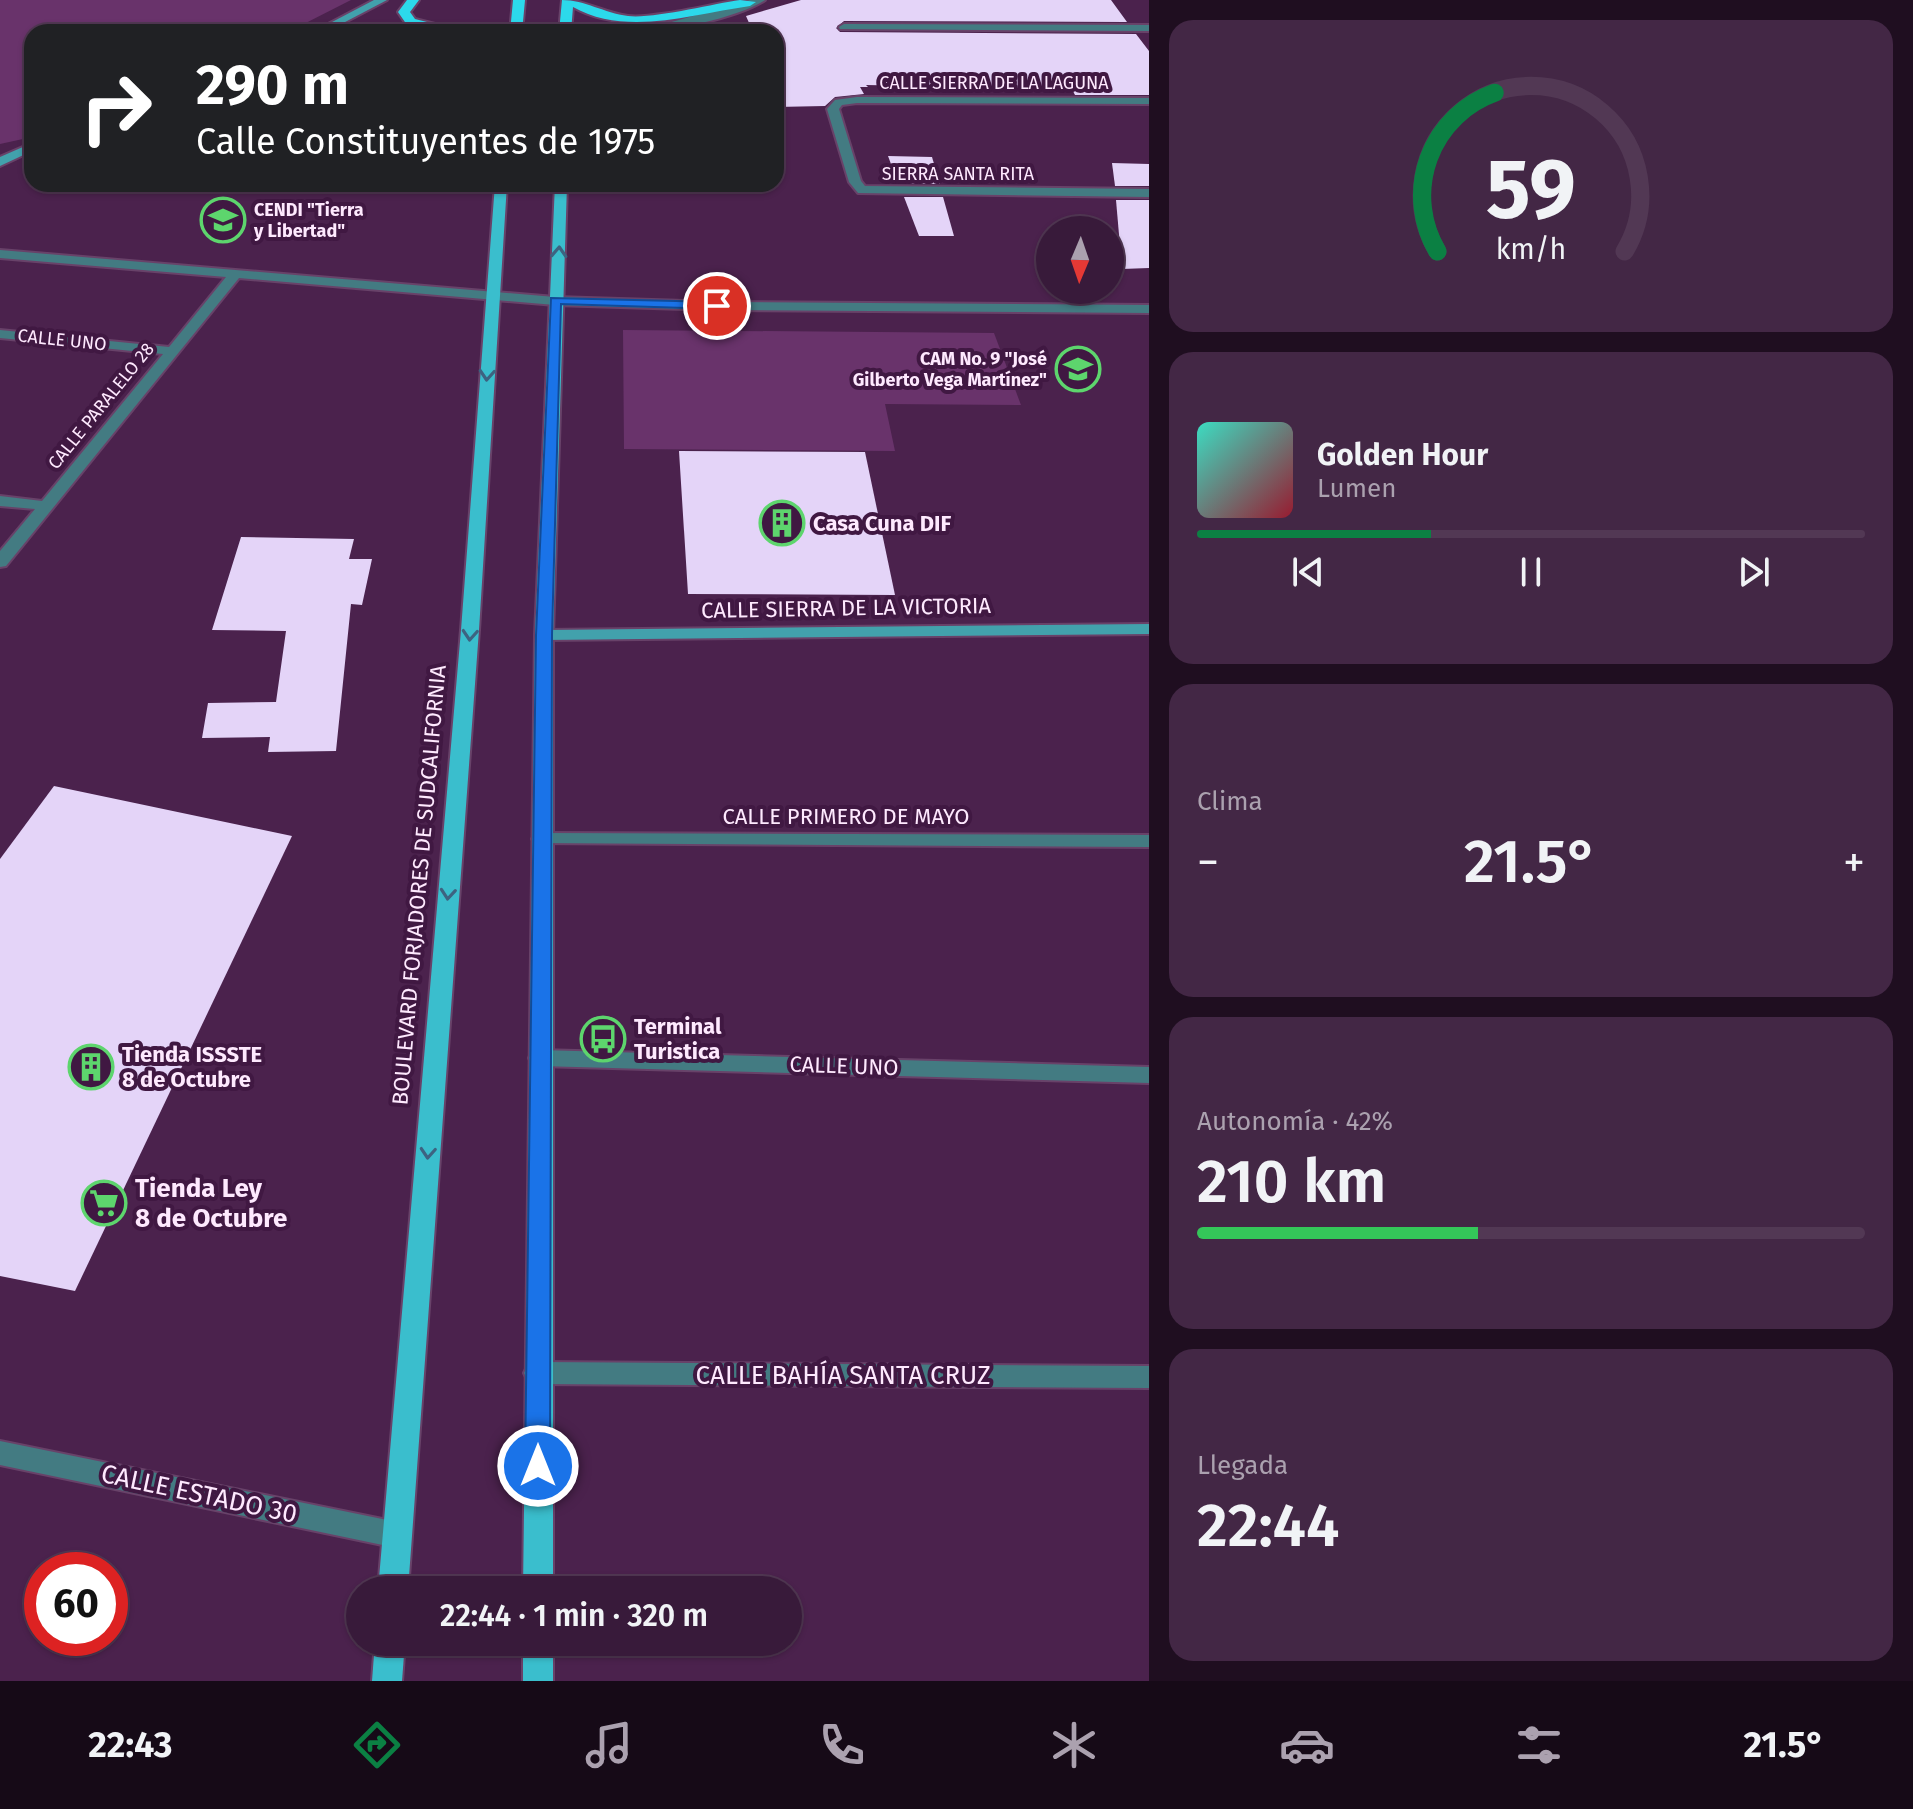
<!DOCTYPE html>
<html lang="es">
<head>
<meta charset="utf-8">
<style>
	:root { --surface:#381a3a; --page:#432745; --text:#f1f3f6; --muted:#aba1af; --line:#523854; --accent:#0b8043 }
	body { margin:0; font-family:"Fira Sans",sans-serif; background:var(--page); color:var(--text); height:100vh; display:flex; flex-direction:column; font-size:30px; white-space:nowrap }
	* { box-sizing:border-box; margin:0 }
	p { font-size:26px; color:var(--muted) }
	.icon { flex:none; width:44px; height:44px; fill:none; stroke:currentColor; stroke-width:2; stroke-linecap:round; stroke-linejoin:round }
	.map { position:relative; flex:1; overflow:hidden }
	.panel { display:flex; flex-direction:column; gap:20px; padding:20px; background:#1f0e20; width:764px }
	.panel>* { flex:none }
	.hud { position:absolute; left:24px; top:24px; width:760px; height:168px; border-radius:24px; box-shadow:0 2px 6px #0004,0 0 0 2px var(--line); background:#202124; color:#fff; overflow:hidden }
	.needle { width:52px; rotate:182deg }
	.controls { position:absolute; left:1036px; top:216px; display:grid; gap:16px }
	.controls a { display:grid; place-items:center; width:88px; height:88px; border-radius:50%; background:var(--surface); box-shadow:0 2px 6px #0004,0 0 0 2px var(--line); font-size:40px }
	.speed { position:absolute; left:24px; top:1552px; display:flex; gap:16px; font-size:40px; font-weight:700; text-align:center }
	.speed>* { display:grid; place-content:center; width:104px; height:104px; border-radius:50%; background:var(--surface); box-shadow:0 2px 6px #0004,0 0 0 2px var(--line); line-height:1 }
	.speed .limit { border:12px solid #d22; background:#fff; color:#111 }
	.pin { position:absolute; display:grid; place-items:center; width:68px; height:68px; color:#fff; margin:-34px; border:4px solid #fff; border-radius:50%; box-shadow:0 2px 8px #0007 }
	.me { position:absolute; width:88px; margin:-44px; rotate:0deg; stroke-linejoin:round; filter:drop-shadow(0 0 6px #0008) }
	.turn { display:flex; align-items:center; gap:28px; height:168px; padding:0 40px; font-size:36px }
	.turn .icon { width:104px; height:104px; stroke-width:2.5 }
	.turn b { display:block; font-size:56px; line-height:68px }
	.big { font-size:60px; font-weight:600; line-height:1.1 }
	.panel .card { flex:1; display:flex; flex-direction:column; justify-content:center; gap:12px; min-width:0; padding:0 28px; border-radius:24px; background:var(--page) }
	.panel .dial { align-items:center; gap:0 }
	.dial svg { height:208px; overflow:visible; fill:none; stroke:var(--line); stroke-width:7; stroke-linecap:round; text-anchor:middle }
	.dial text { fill:var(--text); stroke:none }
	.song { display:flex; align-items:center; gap:24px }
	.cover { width:96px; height:96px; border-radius:12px; background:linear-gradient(135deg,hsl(170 70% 55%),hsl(350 70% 35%)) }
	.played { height:8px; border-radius:4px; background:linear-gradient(90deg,var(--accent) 35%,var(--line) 35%) }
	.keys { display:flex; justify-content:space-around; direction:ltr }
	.heat { display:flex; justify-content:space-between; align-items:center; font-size:44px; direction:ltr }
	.charge { height:12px; border-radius:6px; background:linear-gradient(90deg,#34c759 42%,var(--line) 0) }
	.trip { position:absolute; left:346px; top:1576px; width:456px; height:80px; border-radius:40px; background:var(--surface); box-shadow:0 2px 6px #0004,0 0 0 2px var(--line); font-weight:600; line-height:80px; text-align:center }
	.dock { display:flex; height:128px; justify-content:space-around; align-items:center; background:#160a17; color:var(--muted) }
	.dock .icon { width:56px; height:56px }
	.dock .current { color:var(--accent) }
	.dock b { font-size:36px; color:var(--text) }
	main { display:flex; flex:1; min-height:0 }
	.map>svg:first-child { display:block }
</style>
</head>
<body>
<main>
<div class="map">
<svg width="1149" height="1681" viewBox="0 0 1149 1681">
	<rect width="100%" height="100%" fill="#4b224d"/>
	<g fill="#69336b">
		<path d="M0 0H351L288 32H32V137L0 144Z"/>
		<path d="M623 330 994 333 1021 405 885 404 895 451 624 449Z"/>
	</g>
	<g fill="#e4d4f8">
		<path d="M801 0H1111L1127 22 844 21 836 28 840 32 1136 34 1149 51V95H1075L1072 89 866 85 868 87H860L864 94 835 97 825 106 776 107V32H753L746 16Z"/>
		<path d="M888 156 932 157 940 184 898 183Z"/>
		<path d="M1112 163 1149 164V186H1115Z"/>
		<path d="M904 197H943L954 236H919Z"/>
		<path d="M1116 200H1149V268L1122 269Z"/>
		<path d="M679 451 865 452 895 595 688 594Z"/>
		<path d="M241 537 354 539 349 559H372L362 605 351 604 336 751 268 752 270 737 202 738 208 703 276 702 286 631 212 630Z"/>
		<path d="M54 786 292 836 75 1291 0 1276V859Z"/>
	</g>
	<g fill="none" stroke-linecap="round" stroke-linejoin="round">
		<g stroke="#684269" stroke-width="4">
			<g id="street">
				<path d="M750 0H765C737 18 669 32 636 32Z"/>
				<path d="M844 24 1149 25V31L840 29 839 27Z"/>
				<path d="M857 97 1149 98V104L857 103 842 105 839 109 861 181 865 186 1149 189V197L858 193 849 182 827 109 835 100Z"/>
				<path d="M0 250 555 297 717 302 1149 305V313L717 310 555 305 239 278 6 566 0 567V551L35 509 0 506V496L42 501 163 354 0 338V330L169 347 226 277 0 258Z"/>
				<path d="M542 833 1149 835V847L535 843 532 839 535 835Z"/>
				<path d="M540 1050 1149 1067V1083L540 1066 532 1064 529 1058 532 1052Z"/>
				<path d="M537 1362 1149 1366V1388L537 1384 528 1381 524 1373 528 1365Z"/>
				<path d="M0 1441 397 1522 407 1526 411 1535 407 1544 397 1548 0 1465Z"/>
			</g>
		</g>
		<g stroke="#684269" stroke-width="4">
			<g id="secondary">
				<path d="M374 0H387L326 32H313Z"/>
				<path d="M32 143V151L0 166V157Z"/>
				<path d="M1149 624V634L544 640 535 635 544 630Z"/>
			</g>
		</g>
		<g stroke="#684269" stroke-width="4">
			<g id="primary">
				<path d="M668 24 673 27 672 29 653 32Z"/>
				<path d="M495 184H507L479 630 408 1590H378L461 630Z"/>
				<path d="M555 184H567L553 635V1590H523L535 635Z"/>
				<path d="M375 1642H405L402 1681H372Z"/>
				<rect x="523" y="1642" width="30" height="39"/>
			</g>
		</g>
		<g stroke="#684269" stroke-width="4">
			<g id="highway">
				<path d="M407 0H419L410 12 415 19 467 32H443L407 25 398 12Z"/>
				<path d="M513 0H525L522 32H510Z"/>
				<path d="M562 0C585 0 604 13 628 16 653 19 712 4 740 0L756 2 750 6C693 14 626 37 573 7L571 32H559Z"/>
			</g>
		</g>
		<use href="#street" fill="#437b82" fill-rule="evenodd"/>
		<use href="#secondary" fill="#42a1ac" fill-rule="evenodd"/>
		<use href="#primary" fill="#3abecd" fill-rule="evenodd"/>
		<use href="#highway" fill="#2cd9eb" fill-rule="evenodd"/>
	</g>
	<defs><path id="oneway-chevron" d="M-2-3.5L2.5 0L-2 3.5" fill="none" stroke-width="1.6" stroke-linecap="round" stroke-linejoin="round" transform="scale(2)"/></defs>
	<g stroke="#3d6381">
		<use href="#oneway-chevron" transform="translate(559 252) rotate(-87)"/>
		<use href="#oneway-chevron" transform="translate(487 375) rotate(94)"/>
		<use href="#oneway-chevron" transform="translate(470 635) rotate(94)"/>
		<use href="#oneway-chevron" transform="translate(448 894) rotate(95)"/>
		<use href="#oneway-chevron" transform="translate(428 1153) rotate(94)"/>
	</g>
	<path fill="#1a73e8" stroke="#114b97" stroke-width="2" d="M551 298 717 302 723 306 717 309 561 304 552 635 550 1466 546 1474 538 1477 529 1474 525 1466 536 635Z"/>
	<defs>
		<g id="school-ring" transform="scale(2.3)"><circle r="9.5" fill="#401842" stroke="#5dd56d" stroke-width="1.5"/><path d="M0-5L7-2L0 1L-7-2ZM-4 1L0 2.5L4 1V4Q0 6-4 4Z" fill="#5dd56d"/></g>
		<g id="building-ring" transform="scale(2.3)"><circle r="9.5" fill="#401842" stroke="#5dd56d" stroke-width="1.5"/><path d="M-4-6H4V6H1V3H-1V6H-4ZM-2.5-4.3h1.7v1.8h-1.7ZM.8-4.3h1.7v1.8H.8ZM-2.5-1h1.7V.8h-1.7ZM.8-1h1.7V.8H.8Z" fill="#5dd56d"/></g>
		<g id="bus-ring" transform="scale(2.3)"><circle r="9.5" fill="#401842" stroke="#5dd56d" stroke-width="1.5"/><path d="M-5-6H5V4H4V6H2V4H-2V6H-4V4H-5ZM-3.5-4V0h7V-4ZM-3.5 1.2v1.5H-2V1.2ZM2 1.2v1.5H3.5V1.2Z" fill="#5dd56d"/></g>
		<g id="supermarket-ring" transform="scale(2.3)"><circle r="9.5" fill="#401842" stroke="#5dd56d" stroke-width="1.5"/><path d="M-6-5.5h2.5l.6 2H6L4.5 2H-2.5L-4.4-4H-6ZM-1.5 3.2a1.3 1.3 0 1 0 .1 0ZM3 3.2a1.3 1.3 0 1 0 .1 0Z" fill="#5dd56d"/></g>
	</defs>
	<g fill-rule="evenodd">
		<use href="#school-ring" x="223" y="220"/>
		<use href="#school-ring" x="1078" y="369"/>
		<use href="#building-ring" x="782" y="523"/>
		<use href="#bus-ring" x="603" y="1039"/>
		<use href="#building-ring" x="91" y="1067"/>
		<use href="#supermarket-ring" x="104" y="1203"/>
	</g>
	<g text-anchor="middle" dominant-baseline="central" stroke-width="8" stroke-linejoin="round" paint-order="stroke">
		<g font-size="18" fill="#fee9fe" stroke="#401842">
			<text x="994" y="83">CALLE SIERRA DE LA LAGUNA</text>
			<text x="958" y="174">SIERRA SANTA RITA</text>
			<text transform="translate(62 340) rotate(6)">CALLE UNO</text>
			<text transform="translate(101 406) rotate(-51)">CALLE PARALELO 28</text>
		</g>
		<g font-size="18" font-weight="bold" fill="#fee9fe" stroke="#401842" text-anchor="start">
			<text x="254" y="210">CENDI "Tierra<tspan x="254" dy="21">y Libertad"</tspan></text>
			<text x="1047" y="359" text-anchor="end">CAM No. 9 "José<tspan x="1047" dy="21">Gilberto Vega Martínez"</tspan></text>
		</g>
		<g font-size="22" font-weight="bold" fill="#fee9fe" stroke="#401842" text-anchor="start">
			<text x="813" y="523">Casa Cuna DIF</text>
			<text x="634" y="1026">Terminal<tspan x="634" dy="25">Turistica</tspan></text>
			<text x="122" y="1054">Tienda ISSSTE<tspan x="122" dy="25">8 de Octubre</tspan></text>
		</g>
		<g font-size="22" fill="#fee9fe" stroke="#401842">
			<text transform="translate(846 608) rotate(-1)">CALLE SIERRA DE LA VICTORIA</text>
			<text x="846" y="816">CALLE PRIMERO DE MAYO</text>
			<text transform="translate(419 885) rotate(-85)">BOULEVARD FORJADORES DE SUDCALIFORNIA</text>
			<text transform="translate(844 1066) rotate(2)">CALLE UNO</text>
		</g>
		<g font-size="26" font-weight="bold" fill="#fee9fe" stroke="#401842" text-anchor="start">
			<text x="135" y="1188">Tienda Ley<tspan x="135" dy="30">8 de Octubre</tspan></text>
		</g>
		<g font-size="26" fill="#fee9fe" stroke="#401842">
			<text x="843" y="1375">CALLE BAHÍA SANTA CRUZ</text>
			<text transform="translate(199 1494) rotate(12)">CALLE ESTADO 30</text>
		</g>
	</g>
</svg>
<div class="controls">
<a><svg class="needle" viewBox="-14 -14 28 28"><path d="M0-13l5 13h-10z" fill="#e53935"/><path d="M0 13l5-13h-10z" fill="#aba1af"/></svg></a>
</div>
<div class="speed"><div class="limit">60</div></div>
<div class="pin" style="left:717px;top:306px;background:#d93025"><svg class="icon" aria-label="arrive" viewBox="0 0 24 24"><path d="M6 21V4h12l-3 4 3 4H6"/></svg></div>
<svg class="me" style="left:538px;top:1466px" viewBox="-20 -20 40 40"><circle r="17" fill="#1a73e8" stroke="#fff" stroke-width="3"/><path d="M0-11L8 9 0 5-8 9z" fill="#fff"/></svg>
<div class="trip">22:44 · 1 min · 320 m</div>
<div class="hud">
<div class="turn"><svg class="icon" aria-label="right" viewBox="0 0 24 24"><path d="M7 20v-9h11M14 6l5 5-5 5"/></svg><div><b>290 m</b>Calle Constituyentes de 1975</div></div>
</div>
</div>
<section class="panel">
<div class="card dial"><svg viewBox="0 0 100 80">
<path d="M14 69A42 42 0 1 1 86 69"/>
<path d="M14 69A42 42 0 0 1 36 8" stroke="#0b8043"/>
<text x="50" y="56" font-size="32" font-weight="700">59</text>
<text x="50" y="72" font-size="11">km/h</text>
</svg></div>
<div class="card">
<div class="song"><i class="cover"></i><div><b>Golden Hour</b><p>Lumen</p></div></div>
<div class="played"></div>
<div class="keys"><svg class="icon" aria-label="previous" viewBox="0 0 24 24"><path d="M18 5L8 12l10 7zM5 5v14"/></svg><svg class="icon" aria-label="pause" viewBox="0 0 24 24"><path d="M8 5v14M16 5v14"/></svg><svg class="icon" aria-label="next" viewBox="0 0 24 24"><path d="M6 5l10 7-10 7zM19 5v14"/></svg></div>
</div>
<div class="card"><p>Clima</p>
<div class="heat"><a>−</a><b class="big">21.5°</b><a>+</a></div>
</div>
<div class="card"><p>Autonomía · 42%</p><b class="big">210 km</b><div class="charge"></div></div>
<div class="card"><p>Llegada</p><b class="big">22:44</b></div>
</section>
</main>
<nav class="dock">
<b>22:43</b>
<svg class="icon current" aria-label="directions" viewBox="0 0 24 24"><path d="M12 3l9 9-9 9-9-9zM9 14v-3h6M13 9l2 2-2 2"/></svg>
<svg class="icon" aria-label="music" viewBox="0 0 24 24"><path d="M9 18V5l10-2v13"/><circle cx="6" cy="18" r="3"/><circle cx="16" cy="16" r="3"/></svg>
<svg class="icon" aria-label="phone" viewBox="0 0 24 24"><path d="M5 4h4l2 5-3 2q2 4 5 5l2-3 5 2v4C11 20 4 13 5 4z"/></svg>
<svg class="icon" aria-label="climate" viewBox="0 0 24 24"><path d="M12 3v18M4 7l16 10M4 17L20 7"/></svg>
<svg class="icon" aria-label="car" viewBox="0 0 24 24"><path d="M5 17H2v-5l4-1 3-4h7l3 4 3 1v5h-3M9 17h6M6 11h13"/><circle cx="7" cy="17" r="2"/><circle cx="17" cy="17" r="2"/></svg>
<svg class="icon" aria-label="filters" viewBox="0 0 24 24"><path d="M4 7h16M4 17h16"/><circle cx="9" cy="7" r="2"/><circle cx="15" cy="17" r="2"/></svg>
<b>21.5°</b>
</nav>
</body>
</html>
